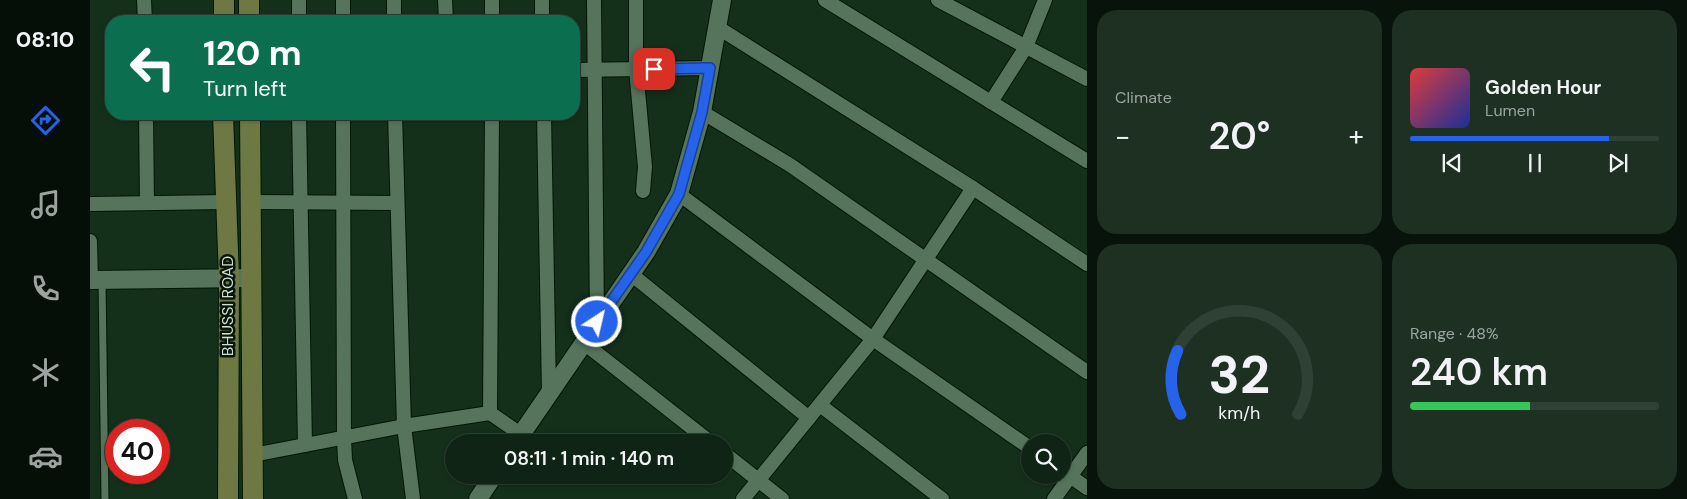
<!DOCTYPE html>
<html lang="en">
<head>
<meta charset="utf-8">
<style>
	:root { --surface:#0f2414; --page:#1d3022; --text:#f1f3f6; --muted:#9ba4a0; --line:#2f4134; --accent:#2563eb }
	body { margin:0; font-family:"DM Sans",sans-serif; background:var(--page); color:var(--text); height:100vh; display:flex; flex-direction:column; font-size:19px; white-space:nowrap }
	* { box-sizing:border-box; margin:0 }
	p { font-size:16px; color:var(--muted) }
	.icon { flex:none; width:28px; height:28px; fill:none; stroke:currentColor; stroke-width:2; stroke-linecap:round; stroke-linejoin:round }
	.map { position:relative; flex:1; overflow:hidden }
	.drawer { display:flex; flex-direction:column; gap:10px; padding:10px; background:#08140b; width:600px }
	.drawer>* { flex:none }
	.top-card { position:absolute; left:15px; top:15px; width:475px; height:105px; border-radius:20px; box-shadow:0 1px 4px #0004,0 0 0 1px var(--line); background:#0b6e4f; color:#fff; overflow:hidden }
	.tools { position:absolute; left:931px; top:434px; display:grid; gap:10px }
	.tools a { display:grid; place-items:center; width:50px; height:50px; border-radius:50%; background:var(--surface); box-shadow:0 1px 4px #0004,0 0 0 1px var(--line); font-size:25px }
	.speed { position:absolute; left:15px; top:419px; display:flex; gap:10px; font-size:25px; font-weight:700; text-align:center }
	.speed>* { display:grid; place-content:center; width:65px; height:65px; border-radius:50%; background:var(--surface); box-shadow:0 1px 4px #0004,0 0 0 1px var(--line); line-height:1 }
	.speed .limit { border:8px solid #d22; background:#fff; color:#111 }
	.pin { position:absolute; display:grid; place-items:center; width:42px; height:42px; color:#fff; margin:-21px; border-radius:10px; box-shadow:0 2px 8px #0006 }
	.me { position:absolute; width:55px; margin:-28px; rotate:35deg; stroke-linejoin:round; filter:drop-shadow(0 0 4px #0008) }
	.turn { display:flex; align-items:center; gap:18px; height:105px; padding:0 15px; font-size:22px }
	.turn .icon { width:65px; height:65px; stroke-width:2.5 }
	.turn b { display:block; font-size:35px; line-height:42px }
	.big { font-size:38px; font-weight:600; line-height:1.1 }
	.drawer .card { flex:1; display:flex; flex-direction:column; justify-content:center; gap:8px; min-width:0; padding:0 18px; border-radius:20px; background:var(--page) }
	.drawer .dial { align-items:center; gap:0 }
	.dial svg { height:130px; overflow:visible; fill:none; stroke:var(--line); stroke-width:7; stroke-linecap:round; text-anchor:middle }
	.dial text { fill:var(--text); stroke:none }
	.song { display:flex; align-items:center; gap:15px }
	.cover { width:60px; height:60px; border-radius:8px; background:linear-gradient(135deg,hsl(0 70% 55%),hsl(230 70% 35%)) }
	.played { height:5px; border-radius:2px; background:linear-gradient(90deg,var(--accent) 80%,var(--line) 80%) }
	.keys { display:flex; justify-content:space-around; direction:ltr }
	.heat { display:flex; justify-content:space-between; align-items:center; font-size:28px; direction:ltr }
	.charge { height:8px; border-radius:4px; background:linear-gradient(90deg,#34c759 48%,var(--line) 0) }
	.drawer .tiles { flex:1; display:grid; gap:10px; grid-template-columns:repeat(2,1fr) }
	.trip { position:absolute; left:355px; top:434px; width:288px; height:50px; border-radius:25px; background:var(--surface); box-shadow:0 1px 4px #0004,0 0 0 1px var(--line); font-weight:600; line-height:50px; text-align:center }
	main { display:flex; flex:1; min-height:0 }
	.dock { display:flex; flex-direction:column; width:90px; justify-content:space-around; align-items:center; background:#060e08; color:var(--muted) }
	.dock .icon { width:35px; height:35px }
	.dock .on { color:var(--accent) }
	.dock b { font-size:22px; color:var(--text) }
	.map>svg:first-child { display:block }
</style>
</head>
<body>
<main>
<nav class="dock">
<b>08:10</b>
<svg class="icon on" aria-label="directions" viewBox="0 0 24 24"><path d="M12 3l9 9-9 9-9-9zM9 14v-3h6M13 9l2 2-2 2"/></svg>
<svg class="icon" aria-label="music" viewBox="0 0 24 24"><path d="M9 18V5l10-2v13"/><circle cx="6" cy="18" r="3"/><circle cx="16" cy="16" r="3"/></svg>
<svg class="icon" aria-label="phone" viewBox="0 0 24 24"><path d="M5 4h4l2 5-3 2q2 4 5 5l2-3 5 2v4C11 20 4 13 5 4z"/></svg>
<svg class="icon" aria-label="climate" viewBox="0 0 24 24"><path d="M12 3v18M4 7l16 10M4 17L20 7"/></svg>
<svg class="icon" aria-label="car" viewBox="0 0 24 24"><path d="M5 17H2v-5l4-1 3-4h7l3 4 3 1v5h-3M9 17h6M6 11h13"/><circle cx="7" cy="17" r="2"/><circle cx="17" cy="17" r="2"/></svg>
</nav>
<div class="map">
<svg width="997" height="499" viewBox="0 0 997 499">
	<rect width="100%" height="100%" fill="#14301b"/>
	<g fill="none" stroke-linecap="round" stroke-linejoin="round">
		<g stroke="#001705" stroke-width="9">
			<path id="service" d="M12 280 15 499"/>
		</g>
		<g stroke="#001705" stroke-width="16">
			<g id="minor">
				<path d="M54 0 55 21"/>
				<path d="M304 0V21"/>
				<path d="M355 0 356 21"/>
				<path d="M402 0V21"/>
				<path d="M452 0V21"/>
				<path d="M504 0 507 322"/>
				<path d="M546 0V69L555 167 553 191"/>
				<path d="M735 0 997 161"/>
				<path d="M848 0 997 79"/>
				<path d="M209 21V0"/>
				<path d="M253 21V0"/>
				<path d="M627 27 883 188 997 264"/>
				<path d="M484 70 620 68"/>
				<path d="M901 102 936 47 955 0"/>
				<path d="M612 112 700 165 997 372"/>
				<path d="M56 114 57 203"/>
				<path d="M209 114 215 445"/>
				<path d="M253 114 254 438 255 460 265 499"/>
				<path d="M305 114 314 426 323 499"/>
				<path d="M454 114 459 393"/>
				<path d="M589 194 783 339 940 448"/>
				<path d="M161 202 307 203"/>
				<path d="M0 204 135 202"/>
				<path d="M0 241 1 280"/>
				<path d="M541 274 719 418"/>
				<path d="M494 343 620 442"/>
				<path d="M730 405 852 499"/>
				<path d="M400 413 402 114"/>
				<path d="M634 453 692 499"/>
				<path d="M163 455 314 426 400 413 432 435"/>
				<path d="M973 471 997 488"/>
				<path d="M653 499 783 339 883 188"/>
				<path d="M964 499 997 453"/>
			</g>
		</g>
		<g stroke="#001705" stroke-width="20">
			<g id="tertiary">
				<path d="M0 280 162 278"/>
				<path d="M426 442 556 252 589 194 612 112 632 0"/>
				<path d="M388 499 404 475"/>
			</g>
		</g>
		<g stroke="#001705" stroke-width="22">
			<g id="secondary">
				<path d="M159 0V21"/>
				<path d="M134 21V0"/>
				<path d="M133 114 139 279 138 499"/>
				<path d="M160 114 163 499"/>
			</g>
		</g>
		<use href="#service" stroke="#56745c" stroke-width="7"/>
		<use href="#minor" stroke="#56745c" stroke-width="14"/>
		<use href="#tertiary" stroke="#56745c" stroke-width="18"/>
		<use href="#secondary" stroke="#6d7843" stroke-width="20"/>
	</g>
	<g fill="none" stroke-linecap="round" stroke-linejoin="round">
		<g stroke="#184099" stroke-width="12">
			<path id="route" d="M507 322 556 252 589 194 612 112 620 68 564 69"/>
		</g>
		<use href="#route" stroke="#2563eb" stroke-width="9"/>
	</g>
	<g text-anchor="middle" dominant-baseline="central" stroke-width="5" stroke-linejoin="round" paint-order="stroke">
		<g font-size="16" fill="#cfdfd1" stroke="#09150b">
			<text transform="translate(137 306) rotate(-90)">BHUSSI ROAD</text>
		</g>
	</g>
</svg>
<div class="tools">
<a><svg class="icon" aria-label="search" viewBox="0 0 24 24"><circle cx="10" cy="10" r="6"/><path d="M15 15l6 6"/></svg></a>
</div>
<div class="speed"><div class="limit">40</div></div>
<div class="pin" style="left:564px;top:69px;background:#d93025"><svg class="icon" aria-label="arrive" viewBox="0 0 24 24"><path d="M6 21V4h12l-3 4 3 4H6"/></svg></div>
<svg class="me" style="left:507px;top:322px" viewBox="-20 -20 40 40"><circle r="17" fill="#2563eb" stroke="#fff" stroke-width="3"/><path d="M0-11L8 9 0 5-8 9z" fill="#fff"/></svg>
<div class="trip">08:11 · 1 min · 140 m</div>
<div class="top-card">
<div class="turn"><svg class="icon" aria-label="left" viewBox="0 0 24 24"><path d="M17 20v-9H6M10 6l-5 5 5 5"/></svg><div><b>120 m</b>Turn left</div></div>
</div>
</div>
<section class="drawer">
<div class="tiles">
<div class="card"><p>Climate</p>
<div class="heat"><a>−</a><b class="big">20°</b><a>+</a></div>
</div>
<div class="card">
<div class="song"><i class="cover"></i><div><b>Golden Hour</b><p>Lumen</p></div></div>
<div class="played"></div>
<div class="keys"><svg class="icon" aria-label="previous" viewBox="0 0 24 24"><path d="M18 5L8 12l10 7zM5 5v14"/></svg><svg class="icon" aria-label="pause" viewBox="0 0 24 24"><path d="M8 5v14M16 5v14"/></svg><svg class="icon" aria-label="next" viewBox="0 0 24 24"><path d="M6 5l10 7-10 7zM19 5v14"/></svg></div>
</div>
<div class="card dial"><svg viewBox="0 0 100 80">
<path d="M14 69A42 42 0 1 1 86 69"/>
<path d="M14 69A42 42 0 0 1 12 30" stroke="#2563eb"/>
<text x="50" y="56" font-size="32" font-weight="700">32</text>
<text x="50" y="72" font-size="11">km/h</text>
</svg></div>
<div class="card"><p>Range · 48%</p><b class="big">240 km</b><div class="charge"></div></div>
</div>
</section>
</main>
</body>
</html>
